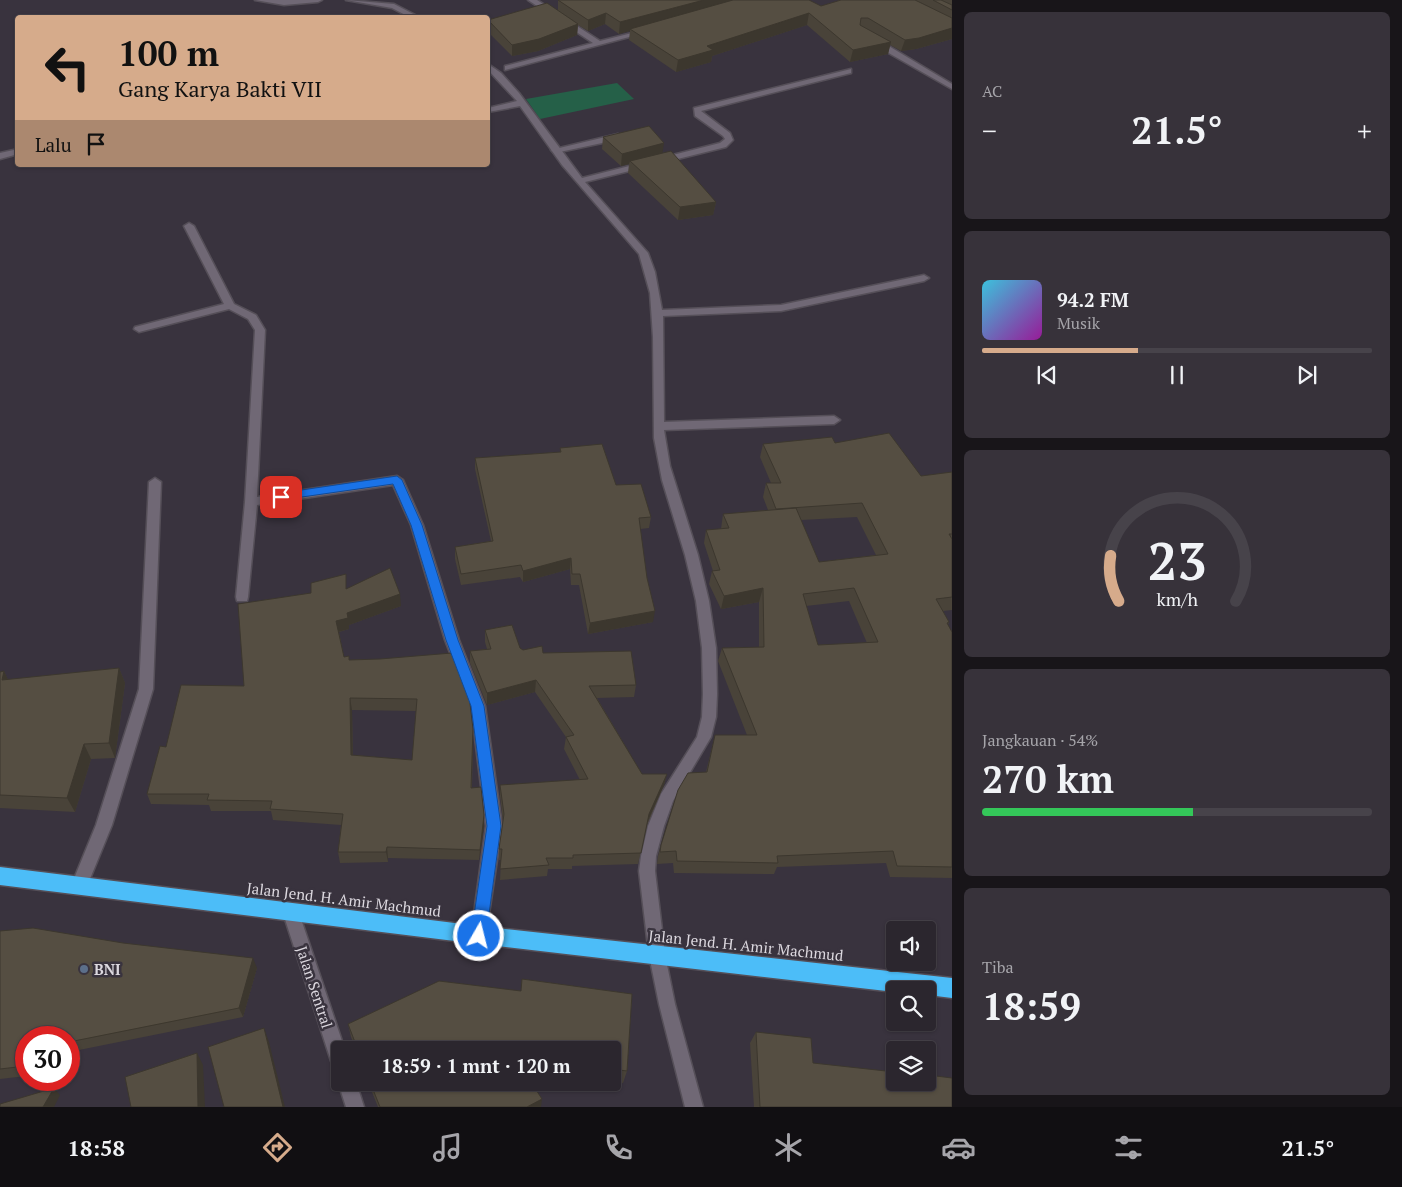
<!DOCTYPE html>
<html lang="id">
<head>
<meta charset="utf-8">
<style>
	:root { --surface:#2b262e; --page:#37323a; --text:#f1f3f6; --muted:#a6a5aa; --line:#47434a; --accent:#d6ab8b }
	body { margin:0; font-family:"PT Serif",serif; background:var(--page); color:var(--text); height:100vh; display:flex; flex-direction:column; font-size:19px; white-space:nowrap }
	* { box-sizing:border-box; margin:0 }
	p { font-size:16px; color:var(--muted) }
	.icon { flex:none; width:28px; height:28px; fill:none; stroke:currentColor; stroke-width:2; stroke-linecap:round; stroke-linejoin:round }
	.map { position:relative; flex:1; overflow:hidden }
	.details { display:flex; flex-direction:column; gap:12px; padding:12px; background:#181519; width:450px }
	.details>* { flex:none }
	.banner { position:absolute; left:15px; top:15px; width:475px; height:152px; border-radius:5px; box-shadow:0 1px 4px #0004,0 0 0 1px var(--line); background:#d6ab8b; color:#111; overflow:hidden }
	.tools { position:absolute; left:886px; top:921px; display:grid; gap:10px }
	.tools a { display:grid; place-items:center; width:50px; height:50px; border-radius:5px; background:var(--surface); box-shadow:0 1px 4px #0004,0 0 0 1px var(--line); font-size:25px }
	.speed { position:absolute; left:15px; top:1026px; display:flex; gap:10px; font-size:25px; font-weight:700; text-align:center }
	.speed>* { display:grid; place-content:center; width:65px; height:65px; border-radius:50%; background:var(--surface); box-shadow:0 1px 4px #0004,0 0 0 1px var(--line); line-height:1 }
	.speed .limit { border:8px solid #d22; background:#fff; color:#111 }
	.pin { position:absolute; display:grid; place-items:center; width:42px; height:42px; color:#fff; margin:-21px; border-radius:10px; box-shadow:0 2px 8px #0006 }
	.me { position:absolute; width:55px; margin:-28px; rotate:8deg; stroke-linejoin:round; filter:drop-shadow(0 0 4px #0008) }
	.turn { display:flex; align-items:center; gap:18px; height:105px; padding:0 20px; font-size:22px }
	.turn .icon { width:65px; height:65px; stroke-width:2.5 }
	.turn b { display:block; font-size:35px; line-height:42px }
	.then { display:flex; align-items:center; height:48px; padding:0 20px; background:#0003; gap:10px; font-size:19px }
	.big { font-size:38px; font-weight:600; line-height:1.1 }
	.details .tile { flex:1; display:flex; flex-direction:column; justify-content:center; gap:8px; min-width:0; padding:0 18px; border-radius:8px; background:var(--page) }
	.details .dial { align-items:center; gap:0 }
	.dial svg { height:130px; overflow:visible; fill:none; stroke:var(--line); stroke-width:7; stroke-linecap:round; text-anchor:middle }
	.dial text { fill:var(--text); stroke:none }
	.song { display:flex; align-items:center; gap:15px }
	.cover { width:60px; height:60px; border-radius:8px; background:linear-gradient(135deg,hsl(190 70% 55%),hsl(300 70% 35%)) }
	.played { height:5px; border-radius:2px; background:linear-gradient(90deg,var(--accent) 40%,var(--line) 40%) }
	.keys { display:flex; justify-content:space-around; direction:ltr }
	.heat { display:flex; justify-content:space-between; align-items:center; font-size:28px; direction:ltr }
	.charge { height:8px; border-radius:4px; background:linear-gradient(90deg,#34c759 54%,var(--line) 0) }
	.trip { position:absolute; left:331px; top:1041px; width:290px; height:50px; border-radius:5px; background:var(--surface); box-shadow:0 1px 4px #0004,0 0 0 1px var(--line); font-weight:600; line-height:50px; text-align:center }
	.tabs { display:flex; height:80px; justify-content:space-around; align-items:center; background:#110f12; color:var(--muted) }
	.tabs .icon { width:35px; height:35px }
	.tabs .current { color:var(--accent) }
	.tabs b { font-size:22px; color:var(--text) }
	main { display:flex; flex:1; min-height:0 }
	.map>svg:first-child { display:block }
</style>
</head>
<body>
<main>
<div class="map">
<svg width="952" height="1107" viewBox="0 0 952 1107">
	<rect width="100%" height="100%" fill="#39333e"/>
	<path fill="#256048" d="M617 83 634 99 540 119 526 99Z"/>
	<g fill="none" stroke-linecap="round" stroke-linejoin="round">
		<g stroke="#554f58" stroke-width="3">
			<g id="lane">
				<path d="M618 134 622 137 621 139 555 153 551 150Z"/>
				<path d="M155 478 161 482 153 689 112 825 85 891 79 893 73 891 71 886 96 825 139 689 149 482Z"/>
				<path d="M657 947 663 949 665 955 675 1004 703 1107H685L659 1004 649 955 651 949Z"/>
			</g>
		</g>
		<g stroke="#554f58" stroke-width="3">
			<g id="street">
				<path d="M255 0H322L318 2 284 5Z"/>
				<path d="M346 0 394 4 421 18H411L392 8Z"/>
				<path d="M528 0H537L600 41 644 30 648 32 505 70V66L593 43Z"/>
				<path d="M871 39H877L952 84V89L871 43Z"/>
				<path d="M488 64 501 73 519 93 582 178 720 143 725 139 723 136 695 116 694 108 851 69V73L701 111 730 133 733 140 726 147 585 182 648 253 655 272 662 310 781 305 924 275 929 278 924 281 781 311 663 316 664 422 834 416 840 420 834 424 664 430 670 466 698 555 709 601 716 648 717 694 716 717 711 737 673 801 664 826 656 856 655 871 665 955 663 961 657 963 651 961 649 955 639 871 641 856 648 826 661 794 697 737 702 717 703 694 702 648 696 601 685 555 662 480 654 438 653 337 650 293 639 254 562 165 520 106 488 112V108L517 101 488 70Z"/>
				<path d="M18 149V154L0 159V153Z"/>
				<path d="M189 223 194 226 234 304 256 315 265 330 257 497 397 476 403 480 423 525 459 640 485 706 502 826 485 941 479 943 473 941 471 935 486 826 471 706 445 640 411 525 393 485 257 505 248 597 247 601H237L236 597 245 502 255 330 248 319 229 309 139 332 134 329 135 327 224 304 184 226Z"/>
			</g>
		</g>
		<g stroke="#554f58" stroke-width="3">
			<g id="secondary">
				<path d="M291 905 297 908 299 913 345 1050H340V1070L334 1067 331 1061 283 913 285 908Z"/>
				<path d="M340 1077V1082H356L364 1107H346L338 1082Z"/>
			</g>
		</g>
		<g stroke="#554f58" stroke-width="3">
			<path id="highway" d="M0 867 479 926 952 978V998L928 995V990L895 992 479 944 0 885Z"/>
		</g>
		<use href="#lane" fill="#706875" fill-rule="evenodd"/>
		<use href="#street" fill="#706875" fill-rule="evenodd"/>
		<use href="#secondary" fill="#706875" fill-rule="evenodd"/>
		<use href="#highway" fill="#4cbdf8" fill-rule="evenodd"/>
	</g>
	<g fill="#494339" fill-rule="evenodd">
		<path d="M558 0 821 6 841 0H952V39L916 49 901 51 890 45 888 54 850 62 807 25 712 56 711 62 676 72 629 40 630 31 619 34 605 24 588 31 578 25 577 35 538 51 512 56 488 32V20L558 10Z"/>
		<path d="M603 137 663 153 716 202 713 215 678 220 628 173 629 164 621 166 602 149Z"/>
		<path d="M835 443 921 476 952 472V610L943 611 949 622 948 625 952 632V878L890 877 886 863 777 867 774 874 674 873 673 863 657 864 658 856 661 845 706 772 715 735H747L718 661 722 648 759 647V602L721 609 709 584 712 571H713L704 543 706 530 721 529 723 514 768 510 763 497 766 483H771L760 457 763 444ZM857 517 876 555 819 562 801 520ZM849 601 867 643 818 645 806 606Z"/>
		<path d="M560 448 616 485 651 517 649 528 640 529 653 622 588 634 579 585H571L570 569 523 582 520 577 461 585 455 559V547L491 541 475 469V458L560 452Z"/>
		<path d="M347 589 401 606 349 625V629L339 632 344 657 350 660 380 659 473 740 472 788 484 826 479 860 388 858V862L340 863 338 852 341 825 273 820 271 811H211L209 805 151 804 147 794 166 747 244 686ZM352 710 416 711 412 760 353 755Z"/>
		<path d="M485 630 523 650 543 653 636 685 634 697 597 698 642 774H667L664 785 647 825 638 864 572 866V869H548L547 876 500 880 501 860H499V849L503 821 500 796V785L580 780 564 749 566 737 535 692 487 705 470 663V651L487 649 485 642Z"/>
		<path d="M119 668 125 683 115 758 91 759 75 812 0 808V672L4 671 8 680Z"/>
		<path d="M0 931 257 968 243 1017 69 1052V1038H26V1076L0 1079Z"/>
		<path d="M522 979 632 994 627 1071 623 1083 612 1082V1050H356L351 1037 348 1024 439 981 521 991Z"/>
		<path d="M756 1032 813 1063 952 1107H754L750 1043Z"/>
		<path d="M368 1082H531L541 1107H378Z"/>
	</g>
	<g fill="#3c372e">
		<path d="M704 0H745L630 29V31L619 34 620 22Z"/>
		<path d="M606 13 605 24 588 31V20Z"/>
		<path d="M809 13 807 25 712 56 711 62 676 72 678 60 707 46Z"/>
		<path d="M578 24 577 35 538 51 512 56V45Z"/>
		<path d="M952 28V39L916 49 901 51 905 40Z"/>
		<path d="M891 42 888 54 850 62 853 50Z"/>
		<path d="M664 143 662 156 630 161 629 164 621 166 622 154Z"/>
		<path d="M716 202 713 215 678 220 680 207Z"/>
		<path d="M571 558 570 569 523 582V571Z"/>
		<path d="M763 588 759 602 721 609 724 596Z"/>
		<path d="M400 594 401 606 349 625V629L338 632 336 621 347 613Z"/>
		<path d="M655 611 653 622 588 634 590 623Z"/>
		<path d="M119 668 125 683 115 758 109 743Z"/>
		<path d="M4 671 11 686 2 680Z"/>
		<path d="M536 680 535 692 487 705V693Z"/>
		<path d="M350 698 352 710 353 766 351 755Z"/>
		<path d="M84 744 91 759 75 812 67 798Z"/>
		<path d="M667 774 664 785 646 825 649 814Z"/>
		<path d="M484 815V826L479 860 480 850Z"/>
		<path d="M387 847 388 858V862L386 852Z"/>
		<path d="M253 958 257 968 243 1017 239 1008Z"/>
		<path d="M264 1028 269 1042 285 1107H283Z"/>
		<path d="M197 1053 203 1065 205 1107H198Z"/>
		<path d="M54 1088 60 1095 54 1107H43Z"/>
		<path d="M542 1099 541 1107H527Z"/>
	</g>
	<g fill="#554e42" stroke="#3c372e" fill-rule="evenodd">
		<path d="M558 0H704L620 22 606 13 588 20Z"/>
		<path d="M733 0H809L821 6 841 0H915L952 18V28L919 38 905 40 868 18H861L860 25 891 42 853 50 809 13 707 46 713 50 678 60 630 29Z"/>
		<path d="M933 0H941L952 5V10Z"/>
		<path d="M547 3 578 24 539 39 512 45 488 20Z"/>
		<path d="M649 126 664 143 622 154 603 137Z"/>
		<path d="M671 151 716 202 680 207 630 161Z"/>
		<path d="M889 433 921 476 952 472V534H949L952 539V597L936 599 949 622 947 623 952 632V867L897 866 893 851 777 856 778 863 677 861 676 851 660 852 661 845 678 790 688 773 707 772 715 735H757L722 648 764 647 763 588 724 596 712 571 720 570 706 530 729 528 723 514 796 508 819 562 888 554 862 503 776 509 766 483H781L763 444 832 437 835 443ZM854 588 878 642 818 645 803 594Z"/>
		<path d="M602 444 616 485 641 484 651 517 639 518 647 578 655 611 590 623 580 574H572L571 558 523 571 521 565 461 574 455 547 493 541 475 458 561 452 560 448Z"/>
		<path d="M390 568 400 594 347 613 348 618 336 621 344 657 349 656V660L380 659 452 653 469 695 473 729 471 788 481 787 484 815 480 850 387 847 386 852H338L343 814 270 809 272 801 207 800 209 794H147L160 746 166 747 181 685 244 686 238 604 311 593V583L346 574V589ZM350 698 417 699 412 760 351 755Z"/>
		<path d="M512 625 520 648 523 650 542 646 543 653 631 651 636 685 589 686 642 774H667L649 814 641 853 573 855V858H546L549 865 500 869 502 849H499L504 814 500 785 588 779 566 737 574 735 536 680 487 693 470 651 491 649 485 630Z"/>
		<path d="M119 668 109 743 84 744 67 798 0 795V672L4 671 2 680Z"/>
		<path d="M33 928 123 943 253 958 239 1008 69 1042V1038H26V1066L0 1069V931Z"/>
		<path d="M522 979 632 994 627 1071 612 1069V1050H358L348 1024 439 981 521 991Z"/>
		<path d="M264 1028 283 1107H224L208 1047Z"/>
		<path d="M756 1032 811 1038 813 1063 895 1072V1082H928V1075L952 1078V1107H760Z"/>
		<path d="M197 1053 198 1107H131L125 1077Z"/>
		<path d="M370 1082H531L542 1099 527 1107H380Z"/>
		<path d="M54 1088 43 1107H0V1104Z"/>
	</g>
	<path fill="#1a73e8" stroke="#114b97" d="M397 476 402 480 422 525 458 640 484 706 501 826 486 936 484 941 479 943 474 941 471 936 487 826 471 706 446 640 411 525 393 484 281 500 276 497 281 493Z"/>
	<circle fill="#5c6f8a" stroke="#39333e" stroke-width="2" cx="84" cy="969" r="5"/>
	<g text-anchor="middle" dominant-baseline="central" stroke-width="5" stroke-linejoin="round" paint-order="stroke">
		<g font-size="15" fill="#dcd8df" stroke="#39333e">
			<text transform="translate(344 899) rotate(7)">Jalan Jend. H. Amir Machmud</text>
			<text transform="translate(746 945) rotate(6)">Jalan Jend. H. Amir Machmud</text>
			<text transform="translate(315 987) rotate(72)">Jalan Sentral</text>
		</g>
		<g font-size="15" font-weight="bold" fill="#dcd8df" stroke="#39333e" text-anchor="start">
			<text x="94" y="969">BNI</text>
		</g>
	</g>
</svg>
<div class="tools">
<a><svg class="icon" aria-label="sound" viewBox="0 0 24 24"><path d="M4 9h4l5-4v14l-5-4H4zM17 9q2 3 0 6"/></svg></a>
<a><svg class="icon" aria-label="search" viewBox="0 0 24 24"><circle cx="10" cy="10" r="6"/><path d="M15 15l6 6"/></svg></a>
<a><svg class="icon" aria-label="layers" viewBox="0 0 24 24"><path d="M12 4l9 5-9 5-9-5zM3 14l9 5 9-5"/></svg></a>
</div>
<div class="speed"><div class="limit">30</div></div>
<div class="pin" style="left:281px;top:497px;background:#d93025"><svg class="icon" aria-label="arrive" viewBox="0 0 24 24"><path d="M6 21V4h12l-3 4 3 4H6"/></svg></div>
<svg class="me" style="left:479px;top:936px" viewBox="-20 -20 40 40"><circle r="17" fill="#1a73e8" stroke="#fff" stroke-width="3"/><path d="M0-11L8 9 0 5-8 9z" fill="#fff"/></svg>
<div class="trip">18:59 · 1 mnt · 120 m</div>
<div class="banner">
<div class="turn"><svg class="icon" aria-label="left" viewBox="0 0 24 24"><path d="M17 20v-9H6M10 6l-5 5 5 5"/></svg><div><b>100 m</b>Gang Karya Bakti VII</div></div>
<div class="then">Lalu<svg class="icon" aria-label="arrive" viewBox="0 0 24 24"><path d="M6 21V4h12l-3 4 3 4H6"/></svg></div>
</div>
</div>
<section class="details">
<div class="tile"><p>AC</p>
<div class="heat"><a>−</a><b class="big">21.5°</b><a>+</a></div>
</div>
<div class="tile">
<div class="song"><i class="cover"></i><div><b>94.2 FM</b><p>Musik</p></div></div>
<div class="played"></div>
<div class="keys"><svg class="icon" aria-label="previous" viewBox="0 0 24 24"><path d="M18 5L8 12l10 7zM5 5v14"/></svg><svg class="icon" aria-label="pause" viewBox="0 0 24 24"><path d="M8 5v14M16 5v14"/></svg><svg class="icon" aria-label="next" viewBox="0 0 24 24"><path d="M6 5l10 7-10 7zM19 5v14"/></svg></div>
</div>
<div class="tile dial"><svg viewBox="0 0 100 80">
<path d="M14 69A42 42 0 1 1 86 69"/>
<path d="M14 69A42 42 0 0 1 9 41" stroke="#d6ab8b"/>
<text x="50" y="56" font-size="32" font-weight="700">23</text>
<text x="50" y="72" font-size="11">km/h</text>
</svg></div>
<div class="tile"><p>Jangkauan · 54%</p><b class="big">270 km</b><div class="charge"></div></div>
<div class="tile"><p>Tiba</p><b class="big">18:59</b></div>
</section>
</main>
<nav class="tabs">
<b>18:58</b>
<svg class="icon current" aria-label="directions" viewBox="0 0 24 24"><path d="M12 3l9 9-9 9-9-9zM9 14v-3h6M13 9l2 2-2 2"/></svg>
<svg class="icon" aria-label="music" viewBox="0 0 24 24"><path d="M9 18V5l10-2v13"/><circle cx="6" cy="18" r="3"/><circle cx="16" cy="16" r="3"/></svg>
<svg class="icon" aria-label="phone" viewBox="0 0 24 24"><path d="M5 4h4l2 5-3 2q2 4 5 5l2-3 5 2v4C11 20 4 13 5 4z"/></svg>
<svg class="icon" aria-label="climate" viewBox="0 0 24 24"><path d="M12 3v18M4 7l16 10M4 17L20 7"/></svg>
<svg class="icon" aria-label="car" viewBox="0 0 24 24"><path d="M5 17H2v-5l4-1 3-4h7l3 4 3 1v5h-3M9 17h6M6 11h13"/><circle cx="7" cy="17" r="2"/><circle cx="17" cy="17" r="2"/></svg>
<svg class="icon" aria-label="filters" viewBox="0 0 24 24"><path d="M4 7h16M4 17h16"/><circle cx="9" cy="7" r="2"/><circle cx="15" cy="17" r="2"/></svg>
<b>21.5°</b>
</nav>
</body>
</html>
